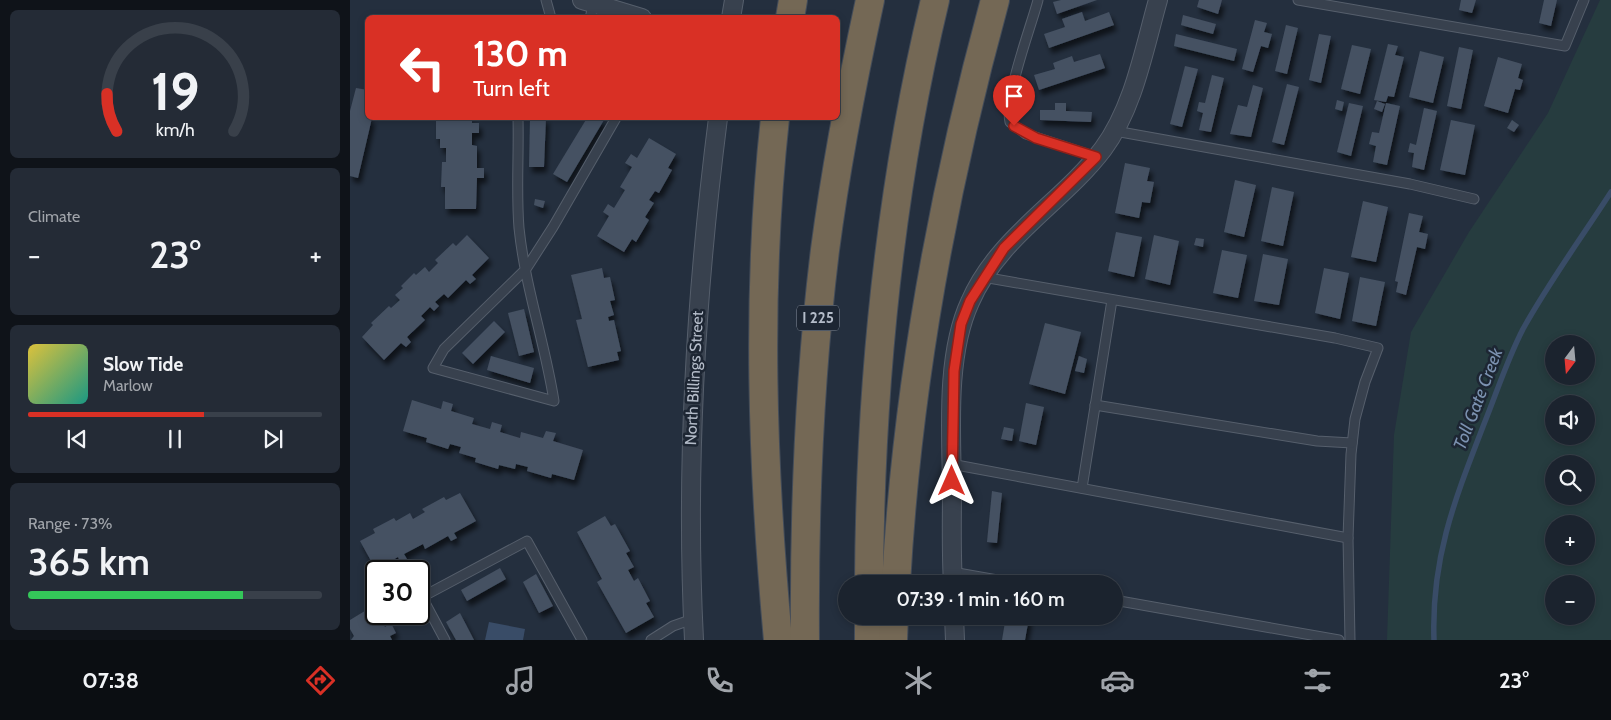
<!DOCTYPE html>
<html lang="en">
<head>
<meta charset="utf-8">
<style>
	:root { --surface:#1b232e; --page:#242b36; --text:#f1f3f6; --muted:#a0a4aa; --line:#39404a; --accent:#d93025 }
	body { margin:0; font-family:Cabin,sans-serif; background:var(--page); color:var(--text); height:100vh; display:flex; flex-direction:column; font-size:19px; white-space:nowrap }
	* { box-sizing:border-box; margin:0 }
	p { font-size:16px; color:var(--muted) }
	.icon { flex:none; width:28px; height:28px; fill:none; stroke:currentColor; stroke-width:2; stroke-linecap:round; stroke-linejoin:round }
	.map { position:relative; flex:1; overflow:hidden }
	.side { display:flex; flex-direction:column; gap:10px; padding:10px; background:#0f1319; width:350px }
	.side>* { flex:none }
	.hud { position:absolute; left:15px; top:15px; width:475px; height:105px; border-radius:8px; box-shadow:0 2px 8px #0003,0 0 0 1px var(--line); background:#d93025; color:#fff; overflow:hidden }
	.needle { width:32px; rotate:196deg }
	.controls { position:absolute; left:1195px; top:335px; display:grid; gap:10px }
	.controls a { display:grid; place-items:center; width:50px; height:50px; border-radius:50%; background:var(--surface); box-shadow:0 2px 8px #0003,0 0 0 1px var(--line); font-size:25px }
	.speed { position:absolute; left:15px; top:560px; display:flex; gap:10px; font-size:25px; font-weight:700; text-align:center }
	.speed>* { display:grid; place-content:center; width:65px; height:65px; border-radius:50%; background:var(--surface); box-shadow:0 2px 8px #0003,0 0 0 1px var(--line); line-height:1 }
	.speed .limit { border:2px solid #111; border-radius:8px; background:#fff; color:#111 }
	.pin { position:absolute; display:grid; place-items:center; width:42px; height:42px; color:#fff; margin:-51px -21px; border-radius:50% 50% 50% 0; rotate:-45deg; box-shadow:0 0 5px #0007 }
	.pin .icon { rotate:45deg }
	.me { position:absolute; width:55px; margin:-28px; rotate:0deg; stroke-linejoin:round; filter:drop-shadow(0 0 4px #0008) }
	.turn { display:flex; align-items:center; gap:18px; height:105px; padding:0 25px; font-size:22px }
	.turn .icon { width:65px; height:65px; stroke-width:2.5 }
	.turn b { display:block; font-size:35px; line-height:42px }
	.big { font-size:38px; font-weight:600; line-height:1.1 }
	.side .card { flex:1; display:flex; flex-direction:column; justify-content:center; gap:8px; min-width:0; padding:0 18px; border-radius:8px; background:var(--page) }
	.side .dial { align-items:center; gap:0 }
	.dial svg { height:130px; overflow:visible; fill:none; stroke:var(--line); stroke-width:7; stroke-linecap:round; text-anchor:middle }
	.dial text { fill:var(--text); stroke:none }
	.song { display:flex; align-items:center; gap:15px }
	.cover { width:60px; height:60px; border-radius:8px; background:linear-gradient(135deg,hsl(50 70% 55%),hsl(170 70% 35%)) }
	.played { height:5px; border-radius:2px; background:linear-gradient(90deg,var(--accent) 60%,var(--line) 60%) }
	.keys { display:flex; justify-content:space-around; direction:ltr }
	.heat { display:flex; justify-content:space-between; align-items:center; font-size:28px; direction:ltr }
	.charge { height:8px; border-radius:4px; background:linear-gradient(90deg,#34c759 73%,var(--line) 0) }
	.trip { position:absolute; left:488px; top:575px; width:285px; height:50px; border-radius:25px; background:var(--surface); box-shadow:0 2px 8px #0003,0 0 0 1px var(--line); font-weight:600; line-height:50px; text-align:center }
	.dock { display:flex; height:80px; justify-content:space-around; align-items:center; background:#0b0e12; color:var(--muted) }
	.dock .icon { width:35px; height:35px }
	.dock .current { color:var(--accent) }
	.dock b { font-size:22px; color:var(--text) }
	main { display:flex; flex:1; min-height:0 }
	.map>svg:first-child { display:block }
</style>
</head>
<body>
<main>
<section class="side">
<div class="card dial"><svg viewBox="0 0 100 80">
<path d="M14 69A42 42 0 1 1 86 69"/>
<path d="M14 69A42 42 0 0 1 8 46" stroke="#d93025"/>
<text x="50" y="56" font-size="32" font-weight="700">19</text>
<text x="50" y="72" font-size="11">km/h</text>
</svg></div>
<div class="card"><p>Climate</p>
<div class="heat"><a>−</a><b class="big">23°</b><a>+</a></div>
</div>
<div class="card">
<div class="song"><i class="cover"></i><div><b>Slow Tide</b><p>Marlow</p></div></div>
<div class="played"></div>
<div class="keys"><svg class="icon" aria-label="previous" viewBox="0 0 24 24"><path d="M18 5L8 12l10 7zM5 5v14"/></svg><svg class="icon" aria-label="pause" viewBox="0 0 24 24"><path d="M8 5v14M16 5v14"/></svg><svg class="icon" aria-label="next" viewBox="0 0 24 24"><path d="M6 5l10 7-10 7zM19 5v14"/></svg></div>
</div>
<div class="card"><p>Range · 73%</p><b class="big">365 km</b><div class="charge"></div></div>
</section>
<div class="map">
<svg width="1261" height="640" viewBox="0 0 1261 640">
	<defs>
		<filter id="shadow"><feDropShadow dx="3" dy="5.5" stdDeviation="2.5" flood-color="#0009"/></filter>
	</defs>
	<rect width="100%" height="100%" fill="#242f3e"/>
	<path fill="#263c3f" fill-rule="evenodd" d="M1250 0H1261V640H1037L1044 435 1061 332 1119 232 1198 113ZM1204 344H1236V376H1204ZM1204 404H1236V436H1204ZM1204 464H1236V496H1204ZM1204 524H1236V556H1204ZM1204 584H1236V616H1204Z"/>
	<path fill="#394c67" d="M139 622 175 629 173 640H135Z"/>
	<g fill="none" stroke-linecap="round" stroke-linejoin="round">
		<path stroke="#394c67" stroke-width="5.5" d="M1084 640C1081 558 1105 499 1134 424 1147 392 1157 360 1173 329 1199 282 1232 237 1261 192"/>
	</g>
	<g fill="#455162" filter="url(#shadow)">
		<path d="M711 0H747L707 14 703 2Z"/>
		<path d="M849 0H872L868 14 847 7Z"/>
		<path d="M1111 0H1126L1122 13 1109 10Z"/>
		<path d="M1194 0H1207L1201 26 1189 23Z"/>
		<path d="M732 12 735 21 759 12 764 25 699 48 694 34 715 27 712 19Z"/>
		<path d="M833 15 866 24 863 34 831 25Z"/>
		<path d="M905 20 917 23 914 32 922 34 918 48 911 46 903 72 892 69Z"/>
		<path d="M936 25 948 28 937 74 925 71Z"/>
		<path d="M826 34 887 49 884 61 824 46Z"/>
		<path d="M969 34 981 36 971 83 959 80Z"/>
		<path d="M1038 44 1048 46 1045 55 1054 57 1044 97 1038 96 1036 102 1024 100Z"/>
		<path d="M1002 45 1021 49 1010 94 991 89Z"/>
		<path d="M1109 47 1123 50 1111 109 1097 106Z"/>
		<path d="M1070 51 1094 57 1083 103 1059 97Z"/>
		<path d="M750 54 755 68 689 90 684 75 705 69 703 63 722 56 724 62Z"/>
		<path d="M1148 57 1172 64 1168 78 1173 80 1170 90 1165 89 1158 113 1134 106Z"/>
		<path d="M835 66 848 69 832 127 820 124Z"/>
		<path d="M862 75 874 78 861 132 849 130 853 113 847 111 849 102 855 103Z"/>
		<path d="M937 84 949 87 934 145 922 142Z"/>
		<path d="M903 85 913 88 901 137 880 134 888 105 897 107Z"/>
		<path d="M6 88 18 90V118H22L8 178 0 176V111Z"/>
		<path d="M987 100 994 102 992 111 985 109Z"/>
		<path d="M1027 101 1035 104 1032 112 1024 109Z"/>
		<path d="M705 103H716V111L742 112 741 122 690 120V110H705Z"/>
		<path d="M999 103 1013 106 1001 156 987 152Z"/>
		<path d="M1036 103 1050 106 1037 165 1023 162 1026 146 1019 144 1022 132 1029 133Z"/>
		<path d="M1074 108 1087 111 1074 170 1062 167 1064 153 1058 152 1060 143 1066 145Z"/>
		<path d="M90 118H122V123H129V133H122V145L127 146V168H134V178H127L126 209H95V187H91L92 162H96V148H90V139H86V119Z"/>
		<path d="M180 118H196L194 167H179Z"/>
		<path d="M237 118H249L254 120 217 182 203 174Z"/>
		<path d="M1101 120 1125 125 1115 175 1090 170Z"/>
		<path d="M1162 120 1169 125 1164 132 1157 128Z"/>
		<path d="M299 138 326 154 318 168 322 170 309 193 305 191 299 200 304 203 295 217 299 220 286 242 282 239 274 252 247 236 259 216 253 212 258 204 264 208 275 190 270 187 282 167 275 163 281 154 287 158Z"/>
		<path d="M775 163 800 168 797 181 804 182 800 203 792 202 789 218 765 213Z"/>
		<path d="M885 180 906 185 894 237 874 232Z"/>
		<path d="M922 187 944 192 933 246 911 241Z"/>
		<path d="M185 199 195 201 193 208 184 205Z"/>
		<path d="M1013 201 1038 207 1026 262 1001 257Z"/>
		<path d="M1059 213 1073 216 1069 232 1078 234 1075 249 1067 247 1056 295 1046 292 1048 282 1045 281Z"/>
		<path d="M766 232 792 237 784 277 758 271Z"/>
		<path d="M117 235 139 258 122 275 126 279 120 284 116 280 98 298 94 294 85 302 89 306 84 311 80 307 71 316 75 320 57 337 61 342 56 347 51 343 34 360 12 337 23 325 21 323 39 306 41 308 50 300 45 295 53 288 51 286 64 273 66 275 75 267 79 272 88 263 85 260 103 243 106 246Z"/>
		<path d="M804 235 829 241 820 285 795 279Z"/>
		<path d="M846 238 854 239 853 247 844 245Z"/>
		<path d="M872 250 897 255 888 298 863 293Z"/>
		<path d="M913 254 938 259 929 305 904 301Z"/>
		<path d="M252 268 254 278 260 277 265 300 260 301 264 315 258 317 259 321 264 320 271 351 267 352 269 360 238 367 226 320 232 319 221 275Z"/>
		<path d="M974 268 999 273 990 319 965 313Z"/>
		<path d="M1010 277 1035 282 1026 326 1002 321Z"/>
		<path d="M174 309 184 352 169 356 158 313Z"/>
		<path d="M144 321 155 332 123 364 112 353Z"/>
		<path d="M695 323 731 332 715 394 679 384Z"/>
		<path d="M141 356 184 368 180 383 137 370Z"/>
		<path d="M729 356 737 359 734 373 725 371Z"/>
		<path d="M62 400 91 409 93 401 103 404 101 411 124 418 122 424 140 429 142 422 152 425 150 432 170 438 171 432 193 438 196 431 206 433 203 441 233 450 224 480 202 474 201 478 177 471 178 467 166 464 165 469 149 465 148 469 125 462 126 458 109 453 111 447 100 444 98 449 76 442 77 438 53 431Z"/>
		<path d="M676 403 694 407 686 445 669 441Z"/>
		<path d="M654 427 664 429 662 441 651 439Z"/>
		<path d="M642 491 652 493 647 543 637 542Z"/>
		<path d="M110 493 126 521 104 533 107 538 101 541 98 536 75 549 73 544 54 554 57 559 50 562 48 557 26 570 10 541 25 533 23 529 44 518 46 521 60 513 63 519 75 512 72 509 94 497 96 500Z"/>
		<path d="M255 516 261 526 265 524 280 551 276 553 284 567 278 570 284 581 288 578 300 601 296 603 304 617 276 633 247 582 252 579 227 532Z"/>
		<path d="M150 568 156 579 117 601 111 590Z"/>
		<path d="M186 574 203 606 189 613 173 582Z"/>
		<path d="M23 606 35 627 41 623 46 633 40 636 42 640H1L4 636 0 629V620Z"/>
		<path d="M110 613 124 640H106L96 622Z"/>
		<path d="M656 616 679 618 675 640H652Z"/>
	</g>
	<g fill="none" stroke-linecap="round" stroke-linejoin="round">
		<g stroke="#565f6c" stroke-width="11">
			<g id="service">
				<path d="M196 0 201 18"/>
				<path d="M688 0C681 27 654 97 660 122L676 134 746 157"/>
				<path d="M948 0 1215 46 1234 0"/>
				<path d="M240 18 244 3"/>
				<path d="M168 118C169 154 166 192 169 228 175 287 195 343 204 401L83 368 94 349 176 269 203 227 266 118"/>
				<path d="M765 131 1060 184 1124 199"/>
				<path d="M633 277 985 338 1028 348 1015 382 1005 419 1001 454 998 538 1000 640"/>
				<path d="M745 405 967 441 1002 443"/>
				<path d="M601 464 998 538"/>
				<path d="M732 488 762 300"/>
				<path d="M602 572 670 584"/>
				<path d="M764 600 989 640"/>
				<path d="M95 640 72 597 177 541 232 640"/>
				<path d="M301 640 323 626 343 619"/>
			</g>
		</g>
		<g stroke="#565f6c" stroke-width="20">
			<g id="minor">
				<path d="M232 0 292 18"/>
				<path d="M381 18 384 0"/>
				<path d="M603 584C601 551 602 518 602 485 601 428 596 354 620 302 648 237 712 203 753 149 784 107 794 49 808 0"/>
				<path d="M604 616 605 640"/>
				<path d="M344 640C335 465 346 291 368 118"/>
			</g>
		</g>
		<g stroke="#434c59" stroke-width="30">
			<g id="motorway">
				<path d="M440 18 443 0"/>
				<path d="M425 118C406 292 412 466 428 640"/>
				<path d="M519 584C520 387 539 191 585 0"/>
				<path d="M546 584C557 386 593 190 645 0"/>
				<path d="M519 616V640"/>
				<path d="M455 640C454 509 459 380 475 250 486 166 502 83 520 0"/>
				<path d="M543 640 544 616"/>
			</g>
		</g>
		<use href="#service" stroke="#38414e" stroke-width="9"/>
		<use href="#minor" stroke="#38414e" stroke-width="18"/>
		<use href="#motorway" stroke="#746855" stroke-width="28"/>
	</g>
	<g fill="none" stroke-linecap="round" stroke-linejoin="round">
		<g stroke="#8d1f18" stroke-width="12">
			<path id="route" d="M602 481 604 371 611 324 620 301 654 248 746 157 686 138 664 126"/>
		</g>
		<use href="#route" stroke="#d93025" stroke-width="9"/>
	</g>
	<g text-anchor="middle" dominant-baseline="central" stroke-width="5" stroke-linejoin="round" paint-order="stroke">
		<rect fill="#1d2633" stroke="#878f9c" stroke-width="1" x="447" y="305.5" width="42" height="25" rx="4"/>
		<g font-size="15" font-weight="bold" fill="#b4bcc9">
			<text x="468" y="318">I 225</text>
		</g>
		<g font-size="16" fill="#b4bcc9" stroke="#1d2633">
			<text transform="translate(344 378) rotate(-87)">North Billings Street</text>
		</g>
		<g font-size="18" font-style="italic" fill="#7c92b1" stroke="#1d2633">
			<text transform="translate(1128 399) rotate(-69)">Toll Gate Creek</text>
		</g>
	</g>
</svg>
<div class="controls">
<a><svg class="needle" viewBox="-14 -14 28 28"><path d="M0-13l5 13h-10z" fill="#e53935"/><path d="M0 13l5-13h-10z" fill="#a0a4aa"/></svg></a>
<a><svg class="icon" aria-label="sound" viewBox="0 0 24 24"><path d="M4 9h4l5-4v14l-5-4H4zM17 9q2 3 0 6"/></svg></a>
<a><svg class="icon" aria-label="search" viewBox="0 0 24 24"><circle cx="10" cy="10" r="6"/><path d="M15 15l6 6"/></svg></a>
<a>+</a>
<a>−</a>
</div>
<div class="speed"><div class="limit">30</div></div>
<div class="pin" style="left:664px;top:126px;background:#d93025"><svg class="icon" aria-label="arrive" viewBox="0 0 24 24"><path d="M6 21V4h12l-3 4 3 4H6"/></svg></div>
<svg class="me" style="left:602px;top:481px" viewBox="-20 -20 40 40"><path d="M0-17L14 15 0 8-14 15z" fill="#d93025" stroke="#fff" stroke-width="4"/></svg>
<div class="trip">07:39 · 1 min · 160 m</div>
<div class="hud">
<div class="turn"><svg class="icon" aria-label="left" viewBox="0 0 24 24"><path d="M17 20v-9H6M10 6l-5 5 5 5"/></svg><div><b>130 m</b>Turn left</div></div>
</div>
</div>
</main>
<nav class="dock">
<b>07:38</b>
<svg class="icon current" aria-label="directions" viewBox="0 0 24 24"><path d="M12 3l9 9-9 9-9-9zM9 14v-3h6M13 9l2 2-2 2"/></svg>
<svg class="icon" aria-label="music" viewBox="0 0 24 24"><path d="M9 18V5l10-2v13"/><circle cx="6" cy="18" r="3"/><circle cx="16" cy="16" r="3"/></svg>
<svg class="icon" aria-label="phone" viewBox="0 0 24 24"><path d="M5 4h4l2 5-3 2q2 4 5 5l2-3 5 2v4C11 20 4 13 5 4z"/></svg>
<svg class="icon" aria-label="climate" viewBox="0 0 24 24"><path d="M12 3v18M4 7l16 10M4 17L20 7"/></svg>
<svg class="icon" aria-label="car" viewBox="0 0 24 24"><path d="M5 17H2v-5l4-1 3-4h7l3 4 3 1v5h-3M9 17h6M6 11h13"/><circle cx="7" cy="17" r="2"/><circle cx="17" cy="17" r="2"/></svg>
<svg class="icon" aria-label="filters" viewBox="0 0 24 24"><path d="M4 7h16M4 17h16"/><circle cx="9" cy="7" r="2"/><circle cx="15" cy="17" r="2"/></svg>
<b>23°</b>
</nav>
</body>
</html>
